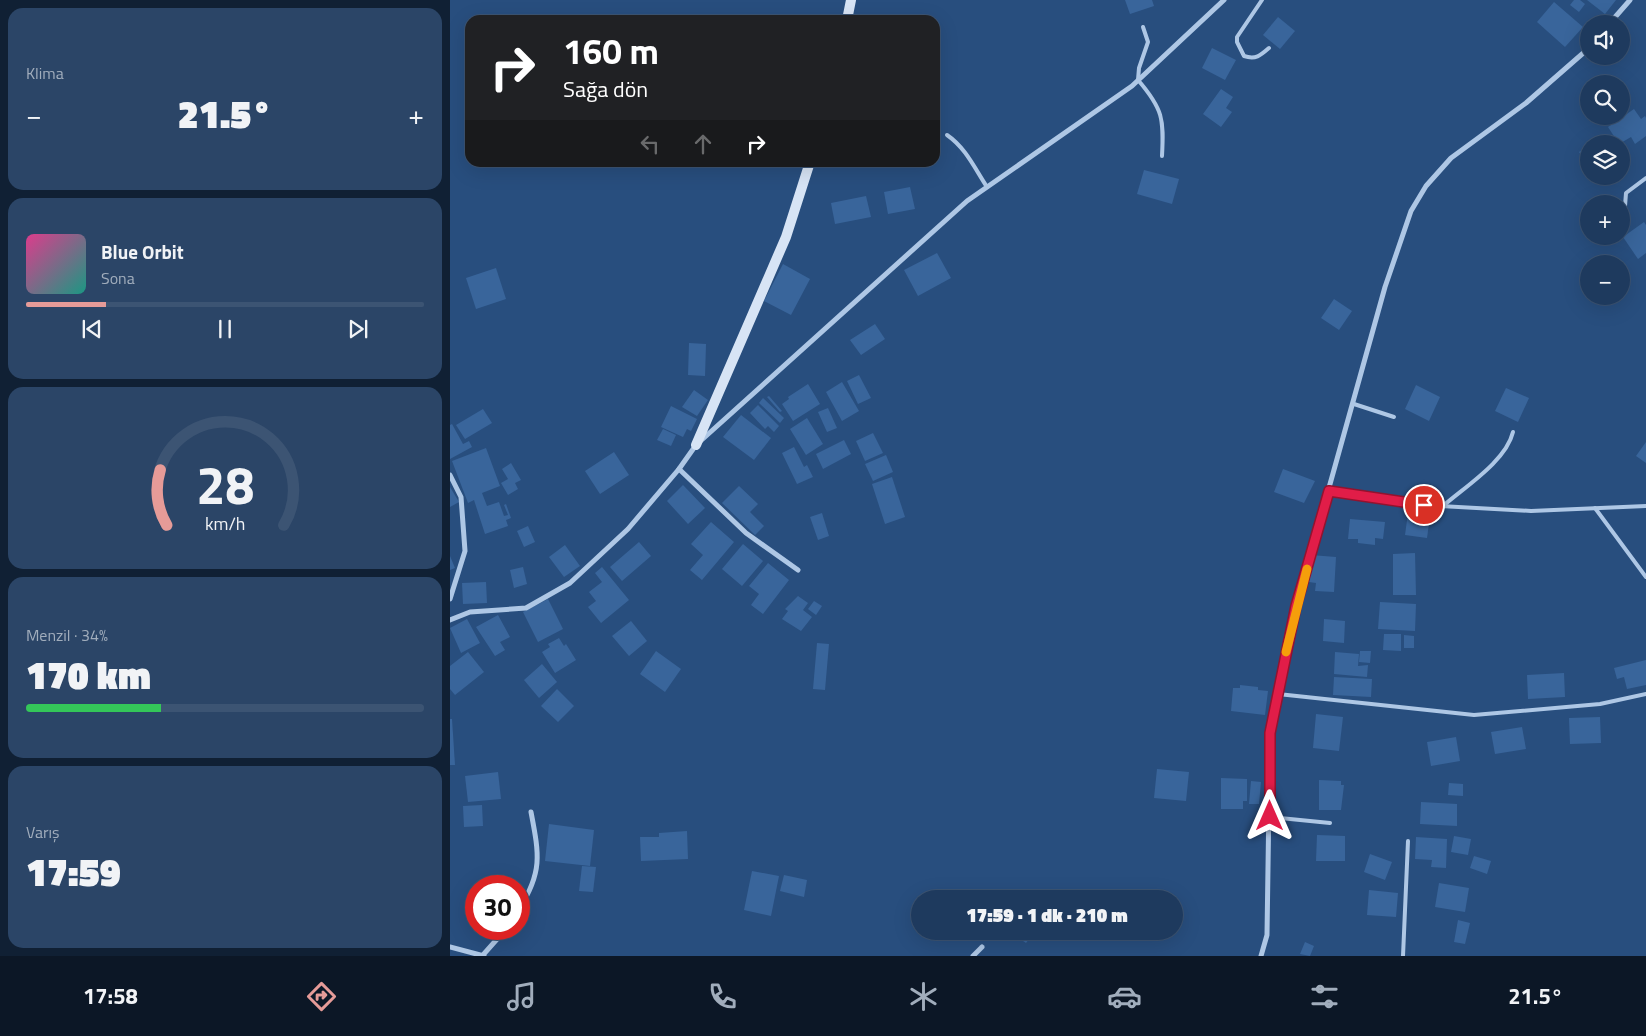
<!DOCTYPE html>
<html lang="tr">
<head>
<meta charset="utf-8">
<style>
	:root { --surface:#1e3a5e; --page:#2b4567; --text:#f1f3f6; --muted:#a1adbc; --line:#3c5473; --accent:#e69b98 }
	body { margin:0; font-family:"Titillium Web",sans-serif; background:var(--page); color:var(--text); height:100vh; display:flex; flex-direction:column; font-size:19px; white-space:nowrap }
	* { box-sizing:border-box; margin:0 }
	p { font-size:16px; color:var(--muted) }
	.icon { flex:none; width:28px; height:28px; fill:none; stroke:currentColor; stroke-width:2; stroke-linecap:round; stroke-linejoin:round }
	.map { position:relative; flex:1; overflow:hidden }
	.side { display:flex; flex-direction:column; gap:8px; padding:8px; background:#102034; width:450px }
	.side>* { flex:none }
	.hud { position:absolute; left:15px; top:15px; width:475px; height:152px; border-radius:15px; box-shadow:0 5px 20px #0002,0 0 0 1px var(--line); background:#202124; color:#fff; overflow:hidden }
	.controls { position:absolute; left:1130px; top:15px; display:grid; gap:10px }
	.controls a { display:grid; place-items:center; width:50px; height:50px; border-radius:50%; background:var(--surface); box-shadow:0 5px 20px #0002,0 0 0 1px var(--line); font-size:25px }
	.speed { position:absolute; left:15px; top:875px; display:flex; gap:10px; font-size:25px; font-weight:700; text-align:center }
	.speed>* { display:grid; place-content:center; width:65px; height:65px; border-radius:50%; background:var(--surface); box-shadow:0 5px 20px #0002,0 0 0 1px var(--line); line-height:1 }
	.speed .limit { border:8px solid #d22; background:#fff; color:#111 }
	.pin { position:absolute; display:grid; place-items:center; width:42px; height:42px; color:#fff; margin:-21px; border:2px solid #fff; border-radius:50%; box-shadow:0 1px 5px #0007 }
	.me { position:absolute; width:55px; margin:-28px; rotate:0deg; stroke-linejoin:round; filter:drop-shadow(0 0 4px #0008) }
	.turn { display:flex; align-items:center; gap:18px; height:105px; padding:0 15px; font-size:22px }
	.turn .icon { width:65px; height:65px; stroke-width:2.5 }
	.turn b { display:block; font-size:35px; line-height:42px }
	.lanes { display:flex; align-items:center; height:48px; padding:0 15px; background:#0003; justify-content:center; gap:25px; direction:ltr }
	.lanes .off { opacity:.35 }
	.big { font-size:38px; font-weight:800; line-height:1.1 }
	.side .tile { flex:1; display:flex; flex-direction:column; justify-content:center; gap:8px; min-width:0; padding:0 18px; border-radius:15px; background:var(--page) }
	.side .dial { align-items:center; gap:0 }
	.dial svg { height:130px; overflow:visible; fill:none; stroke:var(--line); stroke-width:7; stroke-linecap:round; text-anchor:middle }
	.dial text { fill:var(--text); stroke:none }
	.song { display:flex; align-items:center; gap:15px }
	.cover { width:60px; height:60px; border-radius:8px; background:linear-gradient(135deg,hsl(330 70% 55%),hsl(170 70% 35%)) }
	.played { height:5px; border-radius:2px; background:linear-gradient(90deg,var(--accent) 20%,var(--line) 20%) }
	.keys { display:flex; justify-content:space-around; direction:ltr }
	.heat { display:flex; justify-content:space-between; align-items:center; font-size:28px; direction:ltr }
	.charge { height:8px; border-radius:4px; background:linear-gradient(90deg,#34c759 34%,var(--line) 0) }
	.trip { position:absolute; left:461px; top:890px; width:272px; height:50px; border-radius:25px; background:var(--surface); box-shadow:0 5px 20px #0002,0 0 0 1px var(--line); font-weight:800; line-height:50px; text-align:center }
	.dock { display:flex; height:80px; justify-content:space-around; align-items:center; background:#0c1726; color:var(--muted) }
	.dock .icon { width:35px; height:35px }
	.dock .selected { color:var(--accent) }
	.dock b { font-size:22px; color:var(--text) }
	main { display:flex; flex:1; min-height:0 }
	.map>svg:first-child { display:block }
</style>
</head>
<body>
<main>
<section class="side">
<div class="tile"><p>Klima</p>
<div class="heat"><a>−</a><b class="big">21.5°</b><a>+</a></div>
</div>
<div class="tile">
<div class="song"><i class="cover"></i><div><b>Blue Orbit</b><p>Sona</p></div></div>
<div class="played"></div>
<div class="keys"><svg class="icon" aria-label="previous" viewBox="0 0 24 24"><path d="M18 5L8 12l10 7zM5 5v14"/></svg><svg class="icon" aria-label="pause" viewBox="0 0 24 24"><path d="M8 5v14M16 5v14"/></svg><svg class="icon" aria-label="next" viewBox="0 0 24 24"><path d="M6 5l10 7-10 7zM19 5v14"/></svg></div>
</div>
<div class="tile dial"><svg viewBox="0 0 100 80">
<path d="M14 69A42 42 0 1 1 86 69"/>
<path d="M14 69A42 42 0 0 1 10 35" stroke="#e69b98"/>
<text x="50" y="56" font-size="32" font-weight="700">28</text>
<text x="50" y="72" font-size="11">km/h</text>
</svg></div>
<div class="tile"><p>Menzil · 34%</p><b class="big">170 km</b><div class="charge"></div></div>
<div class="tile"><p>Varış</p><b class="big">17:59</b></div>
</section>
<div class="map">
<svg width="1196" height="956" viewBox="0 0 1196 956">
	<rect width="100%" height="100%" fill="#284e7e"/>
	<g fill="#39659b">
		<path d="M675 0H702L704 6 680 14Z"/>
		<path d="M1124 0H1130L1135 4 1129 12 1120 5Z"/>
		<path d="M1137 0H1166L1155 14Z"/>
		<path d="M1104 2 1133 27 1115 47 1087 22Z"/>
		<path d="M828 17 845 31 830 49 813 35Z"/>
		<path d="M762 48 786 60 775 80 752 68Z"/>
		<path d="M771 89 783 97 776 108 782 112 771 127 753 114Z"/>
		<path d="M1184 109 1191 119 1195 116 1196 118V136L1185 144 1181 137 1169 144 1158 127Z"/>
		<path d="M485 117 490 132 485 134Z"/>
		<path d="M1150 137 1154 144H1141Z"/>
		<path d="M1139 145V165L1129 152Z"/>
		<path d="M694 170 729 179 722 204 687 194Z"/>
		<path d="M1147 176H1166L1153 185Z"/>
		<path d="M460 187 465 209 438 214 434 192Z"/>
		<path d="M416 196 421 217 385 224 381 203Z"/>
		<path d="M1194 222 1196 225V253L1188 259 1173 237Z"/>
		<path d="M487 253 501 278 468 296 454 270Z"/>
		<path d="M333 264 360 279 341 315 314 301Z"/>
		<path d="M46 268 56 299 26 309 16 278Z"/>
		<path d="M884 299 902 311 889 330 871 318Z"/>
		<path d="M425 324 435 339 411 355 400 340Z"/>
		<path d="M239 343 256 344 255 376 238 375Z"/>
		<path d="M409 375 421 398 408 404 397 381Z"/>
		<path d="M392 382 409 411 392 421 376 392Z"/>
		<path d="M358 384 370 404 343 421 332 404 339 399 338 397Z"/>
		<path d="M966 385 990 397 979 421 955 409Z"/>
		<path d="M1056 388 1079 398 1068 422 1045 411Z"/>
		<path d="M244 390 258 400 247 416 232 407Z"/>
		<path d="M319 396 332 411 330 412 317 397Z"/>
		<path d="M313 398 334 418 330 423 309 403Z"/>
		<path d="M308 405 329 426 324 432 318 426 315 429 300 413Z"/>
		<path d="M221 406 247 419 241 431 237 429 233 437 211 427Z"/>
		<path d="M378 408 387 428 377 432 368 412Z"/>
		<path d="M33 409 42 423 15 439 6 425Z"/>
		<path d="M291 415 321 438 304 460 273 437Z"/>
		<path d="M357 418 373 444 356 455 340 429Z"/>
		<path d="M2 424 13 444 19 441 22 447 0 459V425Z"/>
		<path d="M213 429 226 435 221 446 207 440Z"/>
		<path d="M423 433 433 453 415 461 406 441Z"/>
		<path d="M394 440 401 454 373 469 366 454Z"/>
		<path d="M1196 442V463L1186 456Z"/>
		<path d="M344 447 354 467 357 465 363 477 347 484 332 453Z"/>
		<path d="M36 448 50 486 32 493 37 506 49 502 54 516 58 515 54 505 56 504 61 518 56 520 58 526 35 534 24 500 18 503 2 461Z"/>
		<path d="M164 452 179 475 150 494 135 471Z"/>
		<path d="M436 455 443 472 423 481 415 464Z"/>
		<path d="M61 463 71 480 65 483 68 489 58 495 51 483 58 479 52 469Z"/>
		<path d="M833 469 865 481 854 503 824 492Z"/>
		<path d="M442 477 455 517 435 524 422 484Z"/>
		<path d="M233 485 255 508 238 524 217 501Z"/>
		<path d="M289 486 308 504 300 512 314 526 305 535 272 503Z"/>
		<path d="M0 487 9 502 0 507Z"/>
		<path d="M372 513 379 536 368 540 360 517Z"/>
		<path d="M958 513 980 516 977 538 955 535Z"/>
		<path d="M900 519 935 522 933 539 925 538V545L908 543V539H898Z"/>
		<path d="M261 522 284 542 252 580 240 570 253 555 241 544Z"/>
		<path d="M78 526 85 542 74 547 67 531Z"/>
		<path d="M189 542 201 556 172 581 160 567Z"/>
		<path d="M293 544 313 561 292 586 272 569Z"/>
		<path d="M115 545 130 566 114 577 99 557Z"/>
		<path d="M965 553 966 595H943V554Z"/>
		<path d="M861 555 886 557 884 592 865 591 866 583 859 582Z"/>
		<path d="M0 556 5 568 0 570Z"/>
		<path d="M318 563 339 580 313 614 301 605 309 594 299 586Z"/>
		<path d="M73 567 77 584 64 588 60 570Z"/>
		<path d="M152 567 179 600 151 623 138 607 146 601 139 592 152 582 145 573Z"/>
		<path d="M36 582 37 603 13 604 12 583Z"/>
		<path d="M348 596 358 603 353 610 362 617 351 631 332 619 338 611 335 609Z"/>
		<path d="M98 599 113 629 88 642 73 612Z"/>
		<path d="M364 601 372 606 366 615 358 609Z"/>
		<path d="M930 602 966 604 965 631 928 629Z"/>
		<path d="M48 615 60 637 50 642 55 650 45 656 26 627Z"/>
		<path d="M17 619 30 643 11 653 0 628Z"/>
		<path d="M874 619 895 621 894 643 873 641Z"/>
		<path d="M181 621 197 641 179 656 162 636Z"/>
		<path d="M934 634H951V651L933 650Z"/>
		<path d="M954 635 964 636V648H954Z"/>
		<path d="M109 638 114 646 116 644 126 660 105 673 92 652 100 647 98 644Z"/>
		<path d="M367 643 379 644 375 690 363 689Z"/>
		<path d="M206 651 231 669 215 692 190 674Z"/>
		<path d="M910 651H921L920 663 909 662Z"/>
		<path d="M18 652 34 672 5 695 0 689V666Z"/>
		<path d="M885 652 909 654 908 666 918 665 917 677 884 674Z"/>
		<path d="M1196 660V685L1177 689 1174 677 1167 679 1164 668Z"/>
		<path d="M92 664 107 682 89 698 74 680Z"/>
		<path d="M1114 673 1115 697 1078 699 1077 675Z"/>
		<path d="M884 677 922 679 921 697 883 695Z"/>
		<path d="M790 685 808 687V690L818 691 815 715 781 711 783 688H790Z"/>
		<path d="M107 689 124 706 108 722 91 706Z"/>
		<path d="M866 714 893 717 889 751 863 748Z"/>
		<path d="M1150 717 1151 743 1120 744 1119 718Z"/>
		<path d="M0 719H2L5 765H0Z"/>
		<path d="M1072 727 1076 749 1045 754 1041 732Z"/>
		<path d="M1006 737 1010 761 981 766 977 742Z"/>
		<path d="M707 769 739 772 736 801 704 798Z"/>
		<path d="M48 772 51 799 18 802 15 776Z"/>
		<path d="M771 778 797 779V801H793V809H771Z"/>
		<path d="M869 780 891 781V785H894L891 810H869Z"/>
		<path d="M801 781 811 782 809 804H799Z"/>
		<path d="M999 783 1013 784V796L998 795Z"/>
		<path d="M971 802 1007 804V826L970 824Z"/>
		<path d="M32 805 33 826 14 827 13 806Z"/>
		<path d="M99 824 144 830 140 866 95 861Z"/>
		<path d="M237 831 238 859 191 861 190 837H209V833Z"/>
		<path d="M867 835 895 836V861H866Z"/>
		<path d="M1004 836 1021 839 1018 855 1001 852Z"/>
		<path d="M966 837 997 839 996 868 981 867 982 860 965 859Z"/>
		<path d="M920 854 942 862 935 880 914 872Z"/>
		<path d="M1024 856 1041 861 1037 874 1020 868Z"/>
		<path d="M132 866 146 867 143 892 129 891Z"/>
		<path d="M302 871 329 876 321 916 294 910Z"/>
		<path d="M334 875 357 880 354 897 330 891Z"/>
		<path d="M989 883 1019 888 1015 912 985 907Z"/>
		<path d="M919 890 948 893 946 917 917 915Z"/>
		<path d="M1008 920 1020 923 1015 944 1004 942Z"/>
		<path d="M559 931H585L576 943Z"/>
		<path d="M855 942 864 946 860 956 850 954Z"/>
	</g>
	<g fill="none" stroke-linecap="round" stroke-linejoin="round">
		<g stroke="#aec7e5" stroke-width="4">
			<path d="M812 0 787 37V42L794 56C806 60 811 55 819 48"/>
			<path d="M693 27 698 42 689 68 688 80C713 109 714 119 712 156"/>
			<path d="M497 135C516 148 525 169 537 187"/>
			<path d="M1175 206 1176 193 1196 178"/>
			<path d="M904 404 944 417"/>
			<path d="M879 491 954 504 1081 511 1196 506"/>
			<path d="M993 506C1016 486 1056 461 1063 432"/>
			<path d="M1145 508 1196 577"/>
			<path d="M828 694 1024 715 1150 704 1196 694"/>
			<path d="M820 817 880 823"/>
			<path d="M953 956 958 841"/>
		</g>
		<g stroke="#aec7e5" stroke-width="5">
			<path d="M1159 24 1180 0"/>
			<path d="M229 469 296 533 348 570"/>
			<path d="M0 475 11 497 15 551 0 599"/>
			<path d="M0 620 20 612 76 608 120 583 178 529 229 469 246 445 517 201 682 86 774 0"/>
			<path d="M69 909C93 872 89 854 81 812"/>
			<path d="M0 947 34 956"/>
			<path d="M33 955 56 929"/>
			<path d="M523 956 532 947"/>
			<path d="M811 956 817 935 820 733 846 606 935 287 961 211 976 186 1001 158 1076 103 1139 48"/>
		</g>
		<g stroke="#d7e4f5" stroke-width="10">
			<path d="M397 20 401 0"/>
			<path d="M246 445 336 237 360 162"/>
		</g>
	</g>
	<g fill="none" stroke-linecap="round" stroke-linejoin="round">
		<g stroke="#92132f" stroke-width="12">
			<path id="route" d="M820 816V733L846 606 879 491 974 505"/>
		</g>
		<use href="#route" stroke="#e11d48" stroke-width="9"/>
		<path stroke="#f59e0b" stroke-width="9" d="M836 652 857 569"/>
	</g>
</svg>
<div class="controls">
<a><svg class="icon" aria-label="sound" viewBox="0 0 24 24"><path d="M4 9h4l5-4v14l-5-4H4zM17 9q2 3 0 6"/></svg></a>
<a><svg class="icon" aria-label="search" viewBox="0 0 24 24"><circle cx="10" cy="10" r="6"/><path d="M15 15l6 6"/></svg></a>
<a><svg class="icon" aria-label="layers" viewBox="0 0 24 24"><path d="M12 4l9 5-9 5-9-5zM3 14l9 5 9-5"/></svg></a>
<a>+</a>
<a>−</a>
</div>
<div class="speed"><div class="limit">30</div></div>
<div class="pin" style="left:974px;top:505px;background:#d93025"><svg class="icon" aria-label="arrive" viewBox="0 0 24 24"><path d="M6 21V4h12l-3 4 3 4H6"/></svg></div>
<svg class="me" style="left:820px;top:816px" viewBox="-20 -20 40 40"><path d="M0-17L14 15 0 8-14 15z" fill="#e11d48" stroke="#fff" stroke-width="4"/></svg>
<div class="trip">17:59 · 1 dk · 210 m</div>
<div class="hud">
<div class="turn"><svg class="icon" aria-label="right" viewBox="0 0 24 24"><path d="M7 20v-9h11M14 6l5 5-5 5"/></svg><div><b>160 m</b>Sağa dön</div></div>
<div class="lanes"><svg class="icon off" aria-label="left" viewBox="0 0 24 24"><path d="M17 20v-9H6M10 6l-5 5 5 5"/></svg><svg class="icon off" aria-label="ahead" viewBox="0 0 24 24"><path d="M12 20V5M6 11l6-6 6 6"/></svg><svg class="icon" aria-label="right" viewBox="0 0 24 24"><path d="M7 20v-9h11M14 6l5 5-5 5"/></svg></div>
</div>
</div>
</main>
<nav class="dock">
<b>17:58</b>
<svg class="icon selected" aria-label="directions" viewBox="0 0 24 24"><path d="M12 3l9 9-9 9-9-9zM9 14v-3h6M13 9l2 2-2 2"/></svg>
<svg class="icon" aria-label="music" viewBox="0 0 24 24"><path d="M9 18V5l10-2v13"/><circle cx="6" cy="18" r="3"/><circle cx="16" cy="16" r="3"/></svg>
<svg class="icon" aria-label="phone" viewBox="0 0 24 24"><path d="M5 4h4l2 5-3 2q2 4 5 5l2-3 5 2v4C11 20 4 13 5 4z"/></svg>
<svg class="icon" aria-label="climate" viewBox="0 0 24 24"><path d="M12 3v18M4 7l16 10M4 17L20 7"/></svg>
<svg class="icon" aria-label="car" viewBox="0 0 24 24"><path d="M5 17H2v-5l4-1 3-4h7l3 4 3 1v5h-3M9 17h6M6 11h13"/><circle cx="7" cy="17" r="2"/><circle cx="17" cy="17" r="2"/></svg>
<svg class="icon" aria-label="filters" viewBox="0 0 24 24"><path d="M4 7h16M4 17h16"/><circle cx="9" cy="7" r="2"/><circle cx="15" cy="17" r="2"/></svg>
<b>21.5°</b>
</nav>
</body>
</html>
